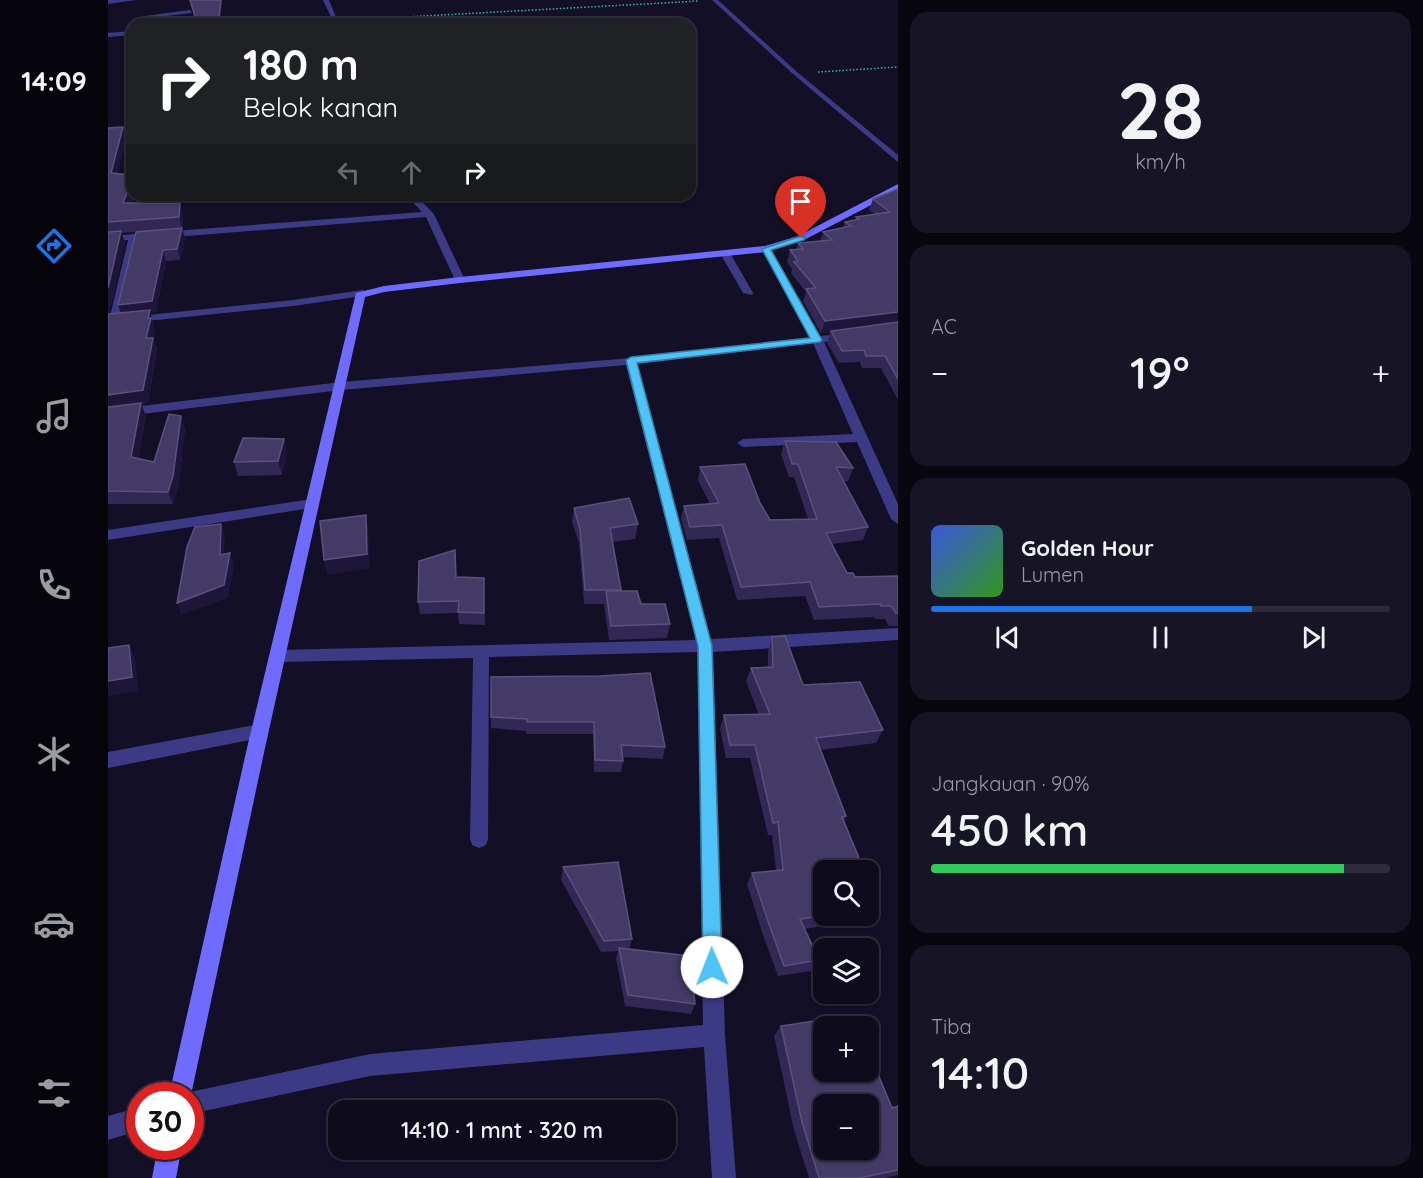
<!DOCTYPE html>
<html lang="id">
<head>
<meta charset="utf-8">
<style>
	:root { --surface:#0e0b1c; --page:#171425; --text:#f1f3f6; --muted:#9b9ba3; --line:#2e2b3b; --accent:#1a73e8 }
	body { margin:0; font-family:Quicksand,sans-serif; background:var(--page); color:var(--text); height:100vh; display:flex; flex-direction:column; font-size:22px; white-space:nowrap }
	* { box-sizing:border-box; margin:0 }
	p { font-size:20px; color:var(--muted) }
	.icon { flex:none; width:33px; height:33px; fill:none; stroke:currentColor; stroke-width:2; stroke-linecap:round; stroke-linejoin:round }
	.map { position:relative; flex:1; overflow:hidden }
	.sheet { display:flex; flex-direction:column; gap:12px; padding:12px; background:#08060f; width:525px }
	.sheet>* { flex:none }
	.top-card { position:absolute; left:18px; top:18px; width:570px; height:183px; border-radius:18px; box-shadow:0 2px 4px #0004,0 0 0 2px var(--line); background:#202124; color:#fff; overflow:hidden }
	.fabs { position:absolute; left:705px; top:860px; display:grid; gap:12px }
	.fabs a { display:grid; place-items:center; width:66px; height:66px; border-radius:12px; background:var(--surface); box-shadow:0 2px 4px #0004,0 0 0 2px var(--line); font-size:30px }
	.speed { position:absolute; left:18px; top:1082px; display:flex; gap:12px; font-size:30px; font-weight:700; text-align:center }
	.speed>* { display:grid; place-content:center; width:78px; height:78px; border-radius:50%; background:var(--surface); box-shadow:0 2px 4px #0004,0 0 0 2px var(--line); line-height:1 }
	.speed .limit { border:9px solid #d22; background:#fff; color:#111 }
	.pin { position:absolute; display:grid; place-items:center; width:51px; height:51px; color:#fff; margin:-62px -26px; border-radius:50% 50% 50% 0; rotate:-45deg; box-shadow:0 0 6px #0007 }
	.pin .icon { rotate:45deg }
	.me { position:absolute; width:66px; margin:-33px; rotate:359deg; stroke-linejoin:round; filter:drop-shadow(0 0 4px #0008) }
	.turn { display:flex; align-items:center; gap:21px; height:126px; padding:0 18px; font-size:27px }
	.turn .icon { width:78px; height:78px; stroke-width:2.5 }
	.turn b { display:block; font-size:42px; line-height:51px }
	.lanes { display:flex; align-items:center; height:57px; padding:0 18px; background:#0003; justify-content:center; gap:30px; direction:ltr }
	.lanes .off { opacity:.35 }
	.big { font-size:45px; font-weight:600; line-height:1.1 }
	.sheet .card { flex:1; display:flex; flex-direction:column; justify-content:center; gap:9px; min-width:0; padding:0 21px; border-radius:18px; background:var(--page) }
	.sheet .dial { align-items:center; gap:0 }
	.dial b { font-size:78px; line-height:1 }
	.song { display:flex; align-items:center; gap:18px }
	.cover { width:72px; height:72px; border-radius:9px; background:linear-gradient(135deg,hsl(230 70% 55%),hsl(110 70% 35%)) }
	.played { height:6px; border-radius:3px; background:linear-gradient(90deg,var(--accent) 70%,var(--line) 70%) }
	.keys { display:flex; justify-content:space-around; direction:ltr }
	.heat { display:flex; justify-content:space-between; align-items:center; font-size:33px; direction:ltr }
	.charge { height:9px; border-radius:4px; background:linear-gradient(90deg,#34c759 90%,var(--line) 0) }
	.trip { position:absolute; left:220px; top:1100px; width:348px; height:60px; border-radius:18px; background:var(--surface); box-shadow:0 2px 4px #0004,0 0 0 2px var(--line); font-weight:600; line-height:60px; text-align:center }
	main { display:flex; flex:1; min-height:0 }
	.tabs { display:flex; flex-direction:column; width:108px; justify-content:space-around; align-items:center; background:#06040b; color:var(--muted) }
	.tabs .icon { width:42px; height:42px }
	.tabs .current { color:var(--accent) }
	.tabs b { font-size:27px; color:var(--text) }
	.map>svg:first-child { display:block }
</style>
</head>
<body>
<main>
<nav class="tabs">
<b>14:09</b>
<svg class="icon current" aria-label="directions" viewBox="0 0 24 24"><path d="M12 3l9 9-9 9-9-9zM9 14v-3h6M13 9l2 2-2 2"/></svg>
<svg class="icon" aria-label="music" viewBox="0 0 24 24"><path d="M9 18V5l10-2v13"/><circle cx="6" cy="18" r="3"/><circle cx="16" cy="16" r="3"/></svg>
<svg class="icon" aria-label="phone" viewBox="0 0 24 24"><path d="M5 4h4l2 5-3 2q2 4 5 5l2-3 5 2v4C11 20 4 13 5 4z"/></svg>
<svg class="icon" aria-label="climate" viewBox="0 0 24 24"><path d="M12 3v18M4 7l16 10M4 17L20 7"/></svg>
<svg class="icon" aria-label="car" viewBox="0 0 24 24"><path d="M5 17H2v-5l4-1 3-4h7l3 4 3 1v5h-3M9 17h6M6 11h13"/><circle cx="7" cy="17" r="2"/><circle cx="17" cy="17" r="2"/></svg>
<svg class="icon" aria-label="filters" viewBox="0 0 24 24"><path d="M4 7h16M4 17h16"/><circle cx="9" cy="7" r="2"/><circle cx="15" cy="17" r="2"/></svg>
</nav>
<div class="map">
<svg width="790" height="1178" viewBox="0 0 790 1178">
	<rect width="100%" height="100%" fill="#130f26"/>
	<g fill="none" stroke-linecap="round" stroke-linejoin="round">
		<g stroke="#2fb8b0" stroke-width="1.5" stroke-dasharray="1.5 2" stroke-linecap="butt">
			<path d="M242 20 591 1"/>
			<path d="M710 72 790 67"/>
		</g>
		<g fill="#3d3a85" fill-rule="evenodd">
			<path d="M0 0H28L0 4Z"/>
			<path d="M215 0H221L230 22 181 24 224 19Z"/>
			<path d="M604 0H610L689 72 790 155V162L685 74Z"/>
			<path d="M82 10 84 13 40 18 37 16Z"/>
			<path d="M24 31V35L0 37V33Z"/>
			<path d="M24 131V135L0 137V133Z"/>
			<path d="M298 195H307L326 214 357 280 356 282 347 280 318 217 29 240 11 318 185 300 255 290 260 293 255 296 185 306 0 325 20 240 0 242V236L314 212Z"/>
			<path d="M658 246 663 249 712 336 740 333 746 336 740 339 716 342 790 504V524L783 519 749 442 635 447 629 443 635 439 745 434 705 343 529 364 603 639 790 628V640L605 652 617 1035 628 1178H604L596 1047 262 1076 82 1114V1095H74L82 1092 262 1054 595 1025 589 652 381 657 380 839 378 845 371 848 364 845 362 839 365 658 170 662 164 660 162 656 164 652 170 650 588 640 518 365 233 390 0 418V410L233 382 523 358 702 337 653 249Z"/>
			<path d="M617 250 622 253 645 293 644 295 635 293 612 253Z"/>
			<path d="M204 499 211 504 209 507 0 540V530Z"/>
			<path d="M152 724 158 726 161 731 158 736 152 738 0 768V752Z"/>
			<path d="M32 1107V1130L0 1140V1116Z"/>
		</g>
		<g fill="#6f6bff" fill-rule="evenodd">
			<path d="M790 184V191L696 240 658 252 352 283 276 292 257 297 157 748 83 1095 82 1097V1095H61L139 748 248 293 276 286 352 277 657 246 690 236Z"/>
			<path d="M50 1146H74L68 1178H44Z"/>
		</g>
	</g>
	<g fill="#312854">
		<path d="M82 0H114L112 23 89 24Z"/>
		<path d="M15 127 18 138 9 174 24 195H26L23 203 75 215 74 228 14 233 17 243 1 314 13 313 10 305 28 232 77 238 72 260 58 261 48 312H42L47 330 45 338 49 350 40 403 33 404 38 416 30 459 46 462 77 429 70 489 65 504H0V128Z"/>
		<path d="M790 189V400L773 368H754L752 362 731 363 719 343 722 332 713 333 695 301 698 292 683 273 684 269 679 262 682 250H688L690 243 712 241 715 232 735 228 737 222 747 220 748 217 767 214 761 210 765 199Z"/>
		<path d="M176 439 179 453 174 475 130 476 126 462Z"/>
		<path d="M677 441 745 468 740 481H735L760 527 755 540 724 544 739 573 747 577 790 576V626H781L777 619H767L766 617 706 620 697 596 629 600 611 538 579 540 573 519 576 506 602 504 590 480 592 467 652 503 662 520 700 519 686 477H681L673 454Z"/>
		<path d="M466 508 530 524 527 539 504 542 513 591 562 624 559 638 501 640 496 604H476L471 543 464 522Z"/>
		<path d="M348 577 376 578 377 625 351 624 350 613 312 614 310 602Z"/>
		<path d="M664 637 695 685 775 730 768 743 712 750 738 816 736 821 751 858 744 870H716V915H739L734 923 696 929 711 960 704 971 670 976 655 935 639 884 644 873 668 870 664 835H660L642 758H618L612 729 616 715H651L638 681 643 668 660 667V651Z"/>
		<path d="M383 677 557 747 555 759 514 757 515 761 513 772H486L485 734H418V731L383 728Z"/>
		<path d="M455 867 524 939 521 949 587 1004 583 1014 517 1006 508 959 510 951 493 952 453 880Z"/>
		<path d="M673 1026 784 1108 790 1106V1175L776 1178H701L686 1130 666 1036Z"/>
	</g>
	<g fill="#1d163a">
		<path d="M113 0H114L112 23 111 18Z"/>
		<path d="M15 127 18 138 6 184 3 173Z"/>
		<path d="M24 180V195H26L18 215 15 203Z"/>
		<path d="M72 203 75 215 74 228 71 217Z"/>
		<path d="M74 228 77 238 72 260 69 249Z"/>
		<path d="M13 231 17 243 0 319V288Z"/>
		<path d="M55 250 58 261 48 312H42L47 330 45 338 49 350 40 403 33 404 38 416 28 470 0 408V395L42 351 14 315 10 305Z"/>
		<path d="M790 312V323L713 333 717 321Z"/>
		<path d="M73 416 77 429 70 489 65 504 60 492Z"/>
		<path d="M176 439 179 453 174 475 170 461Z"/>
		<path d="M258 515 260 529 262 568 219 575 216 560Z"/>
		<path d="M113 524 117 536 115 567 112 555Z"/>
		<path d="M122 553 126 565 120 598 73 615 69 603Z"/>
		<path d="M21 645 27 659 31 691 0 696V681Z"/>
	</g>
	<g fill="#433a66" stroke="#5a527e" stroke-width="1.5" fill-rule="evenodd">
		<path d="M82 0H113L111 18 88 20Z"/>
		<path d="M15 127 3 173 24 175V180L15 203H72L71 217 0 222V128Z"/>
		<path d="M790 189V312L717 321 698 289 708 288 686 262 690 261 682 250 695 249 690 243 724 240 715 232 743 226 737 222 751 219 748 217 782 212 765 199Z"/>
		<path d="M74 228 69 249 55 250 44 301 10 305 28 232Z"/>
		<path d="M13 231 0 288V232Z"/>
		<path d="M42 310 40 318H43L38 338H45L35 390 0 395V314Z"/>
		<path d="M790 322V379L777 356H758L756 350 734 351 723 331Z"/>
		<path d="M33 403 23 457 46 462 61 414 73 416 65 476 60 492 0 491V407Z"/>
		<path d="M135 438 176 439 170 461 126 462Z"/>
		<path d="M677 441 728 442 745 468 728 467 760 527 718 533 739 573H745L747 577 790 576V613H788L783 606H773L772 604 711 607 702 582 633 587 614 525 582 527 576 506 611 503 592 467 637 464 652 503 662 520 709 519 690 464H684Z"/>
		<path d="M521 498 530 524 502 528 513 590H477L472 529 466 508Z"/>
		<path d="M258 515 259 554 216 560 212 521Z"/>
		<path d="M113 524 112 555 122 553 116 585 69 603 79 547 87 527Z"/>
		<path d="M347 550 348 577 376 578V613L350 612 351 601 310 602 311 561Z"/>
		<path d="M498 591H529L533 604H557L562 624 503 626Z"/>
		<path d="M677 636 695 685 752 682 775 730 708 738 738 816 734 817 751 858 720 863 724 870H716V915H717L692 919 711 960 676 966 661 924 644 873 675 870 670 822 665 823 647 745H622L616 715 662 714 643 668 665 667 664 637Z"/>
		<path d="M21 645 24 677 0 681V648Z"/>
		<path d="M542 673 557 747 513 745 515 761 487 760 486 722H419V719L383 717V677L491 676Z"/>
		<path d="M510 862 524 939 496 941 455 867Z"/>
		<path d="M511 948 582 956 587 1004 520 995Z"/>
		<path d="M746 1015 751 1026H716V1071H760V1050L784 1108 790 1106V1170L751 1178H711L694 1122 673 1026ZM716 1104H760V1149H716Z"/>
	</g>
	<path fill="#4fc3f7" stroke="#337fa1" stroke-width="1.5" d="M693 236 697 238 696 240 663 250 714 340 712 342 529 363 604 646 614 967 611 973 604 976 598 973 595 967 590 646 518 360 523 357 702 338 654 249Z"/>
</svg>
<div class="fabs">
<a><svg class="icon" aria-label="search" viewBox="0 0 24 24"><circle cx="10" cy="10" r="6"/><path d="M15 15l6 6"/></svg></a>
<a><svg class="icon" aria-label="layers" viewBox="0 0 24 24"><path d="M12 4l9 5-9 5-9-5zM3 14l9 5 9-5"/></svg></a>
<a>+</a>
<a>−</a>
</div>
<div class="speed"><div class="limit">30</div></div>
<div class="pin" style="left:693px;top:238px;background:#d93025"><svg class="icon" aria-label="arrive" viewBox="0 0 24 24"><path d="M6 21V4h12l-3 4 3 4H6"/></svg></div>
<svg class="me" style="left:604px;top:967px" viewBox="-20 -20 40 40"><circle r="19" fill="#fff"/><path d="M0-13L10 11 0 6-10 11z" fill="#4fc3f7"/></svg>
<div class="trip">14:10 · 1 mnt · 320 m</div>
<div class="top-card">
<div class="turn"><svg class="icon" aria-label="right" viewBox="0 0 24 24"><path d="M7 20v-9h11M14 6l5 5-5 5"/></svg><div><b>180 m</b>Belok kanan</div></div>
<div class="lanes"><svg class="icon off" aria-label="left" viewBox="0 0 24 24"><path d="M17 20v-9H6M10 6l-5 5 5 5"/></svg><svg class="icon off" aria-label="ahead" viewBox="0 0 24 24"><path d="M12 20V5M6 11l6-6 6 6"/></svg><svg class="icon" aria-label="right" viewBox="0 0 24 24"><path d="M7 20v-9h11M14 6l5 5-5 5"/></svg></div>
</div>
</div>
<section class="sheet">
<div class="card dial"><b>28</b><p>km/h</p></div>
<div class="card"><p>AC</p>
<div class="heat"><a>−</a><b class="big">19°</b><a>+</a></div>
</div>
<div class="card">
<div class="song"><i class="cover"></i><div><b>Golden Hour</b><p>Lumen</p></div></div>
<div class="played"></div>
<div class="keys"><svg class="icon" aria-label="previous" viewBox="0 0 24 24"><path d="M18 5L8 12l10 7zM5 5v14"/></svg><svg class="icon" aria-label="pause" viewBox="0 0 24 24"><path d="M8 5v14M16 5v14"/></svg><svg class="icon" aria-label="next" viewBox="0 0 24 24"><path d="M6 5l10 7-10 7zM19 5v14"/></svg></div>
</div>
<div class="card"><p>Jangkauan · 90%</p><b class="big">450 km</b><div class="charge"></div></div>
<div class="card"><p>Tiba</p><b class="big">14:10</b></div>
</section>
</main>
</body>
</html>
